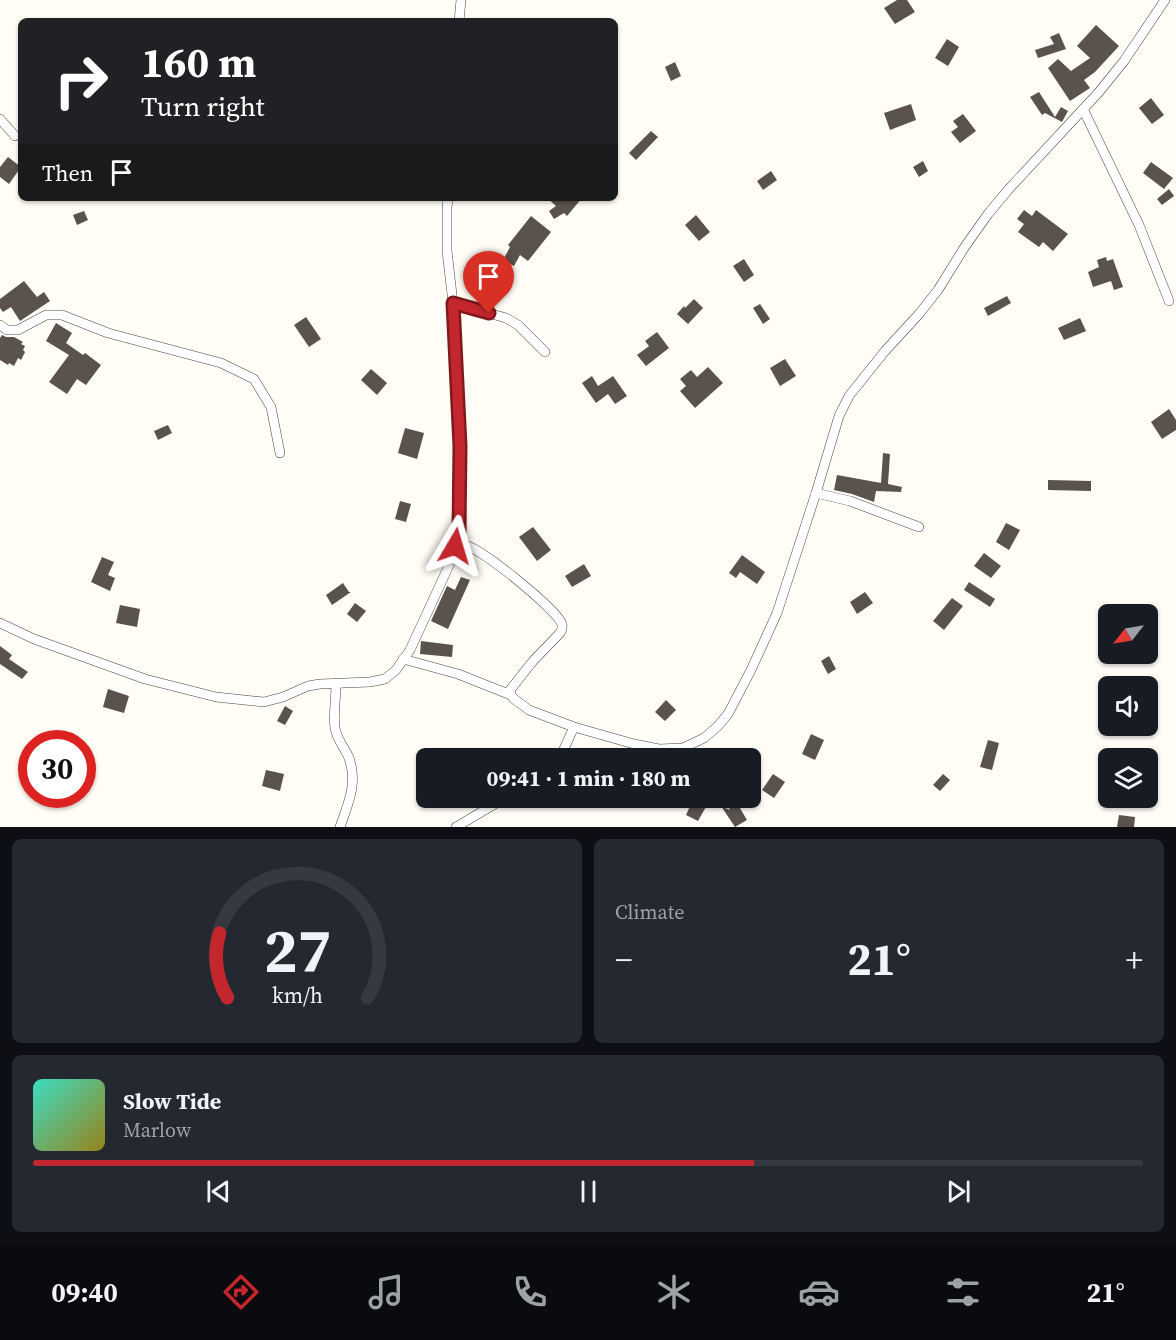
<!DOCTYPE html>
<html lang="en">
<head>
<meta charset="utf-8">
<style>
	:root { --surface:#171b24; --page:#242831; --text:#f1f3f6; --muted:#9ea1a6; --line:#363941; --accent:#c4262e }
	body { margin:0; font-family:"Source Serif 4",serif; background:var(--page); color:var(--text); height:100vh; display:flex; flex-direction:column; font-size:22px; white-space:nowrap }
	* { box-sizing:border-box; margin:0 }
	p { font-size:20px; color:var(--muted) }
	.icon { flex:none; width:33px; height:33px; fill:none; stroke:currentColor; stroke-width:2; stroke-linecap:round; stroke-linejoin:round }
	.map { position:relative; height:827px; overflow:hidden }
	.sheet { display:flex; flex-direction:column; gap:12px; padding:12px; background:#0d0f14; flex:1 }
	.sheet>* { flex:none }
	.guide { position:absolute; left:18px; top:18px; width:600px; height:183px; border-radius:9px; box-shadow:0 2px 4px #0004; background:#202124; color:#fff; overflow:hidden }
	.needle { width:39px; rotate:239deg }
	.tools { position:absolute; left:1098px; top:604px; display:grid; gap:12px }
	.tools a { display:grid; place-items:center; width:60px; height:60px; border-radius:9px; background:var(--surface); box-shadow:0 2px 4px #0004; font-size:30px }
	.speed { position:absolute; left:18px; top:730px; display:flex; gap:12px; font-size:30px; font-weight:700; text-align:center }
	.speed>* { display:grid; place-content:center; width:78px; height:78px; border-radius:50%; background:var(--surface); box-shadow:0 2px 4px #0004; line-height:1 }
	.speed .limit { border:9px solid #d22; background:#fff; color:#111 }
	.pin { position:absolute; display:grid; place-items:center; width:51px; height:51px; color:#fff; margin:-62px -26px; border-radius:50% 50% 50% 0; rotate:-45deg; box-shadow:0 0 6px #0007 }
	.pin .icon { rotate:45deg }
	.me { position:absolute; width:66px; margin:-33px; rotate:7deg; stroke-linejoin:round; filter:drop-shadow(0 0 4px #0008) }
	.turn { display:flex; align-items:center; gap:21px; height:126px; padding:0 24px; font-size:27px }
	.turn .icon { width:78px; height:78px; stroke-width:2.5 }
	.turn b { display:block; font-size:42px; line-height:51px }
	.then { display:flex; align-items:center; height:57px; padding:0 24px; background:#0003; gap:12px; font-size:22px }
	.big { font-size:45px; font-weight:700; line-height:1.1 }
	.sheet .tile { flex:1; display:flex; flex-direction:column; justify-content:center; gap:9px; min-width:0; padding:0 21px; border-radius:9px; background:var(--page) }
	.sheet .dial { align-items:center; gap:0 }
	.dial svg { height:156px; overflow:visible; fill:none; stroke:var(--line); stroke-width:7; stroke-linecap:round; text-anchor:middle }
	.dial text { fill:var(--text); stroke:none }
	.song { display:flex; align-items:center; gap:18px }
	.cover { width:72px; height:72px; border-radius:9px; background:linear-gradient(135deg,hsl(170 70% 55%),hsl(50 70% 35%)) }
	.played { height:6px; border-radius:3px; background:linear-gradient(90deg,var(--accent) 65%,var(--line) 65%) }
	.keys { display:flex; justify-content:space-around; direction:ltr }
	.heat { display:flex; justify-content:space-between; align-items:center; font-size:33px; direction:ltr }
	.sheet .tiles { flex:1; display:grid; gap:12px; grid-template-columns:1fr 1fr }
	.tile:last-child { grid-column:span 2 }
	.trip { position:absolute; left:416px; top:748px; width:345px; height:60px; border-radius:9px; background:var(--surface); box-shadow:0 2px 4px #0004; font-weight:700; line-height:60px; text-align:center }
	.tab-bar { display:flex; height:96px; justify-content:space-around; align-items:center; background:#090b0e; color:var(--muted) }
	.tab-bar .icon { width:42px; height:42px }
	.tab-bar .current { color:var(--accent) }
	.tab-bar b { font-size:27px; color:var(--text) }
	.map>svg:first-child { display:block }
</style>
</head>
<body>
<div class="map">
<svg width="1176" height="827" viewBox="0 0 1176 827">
	<rect width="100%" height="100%" fill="#fffdf5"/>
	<g fill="#5a524d">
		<path d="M897 0H907L915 12 895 24 884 8Z"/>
		<path d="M1096 25 1119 46 1095 72 1084 80 1090 88 1070 101 1048 68 1058 59 1071 71 1090 58 1077 46Z"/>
		<path d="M1059 33 1066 49 1038 58 1035 50 1054 44 1050 37Z"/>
		<path d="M947 39 959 47 948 66 935 58Z"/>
		<path d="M675 62 681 76 671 81 665 67Z"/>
		<path d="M1039 92 1055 117 1061 107 1068 111 1062 122 1045 113 1042 115 1030 97Z"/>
		<path d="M1151 98 1164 115 1152 124 1139 108Z"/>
		<path d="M911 104 916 120 890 130 884 113Z"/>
		<path d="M963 114 976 131 960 143 951 132 958 127 953 121Z"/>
		<path d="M651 131 658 137 636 160 629 153Z"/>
		<path d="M8 157 21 167 9 184 0 177V167Z"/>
		<path d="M923 161 928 171 919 177 913 167Z"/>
		<path d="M1151 162 1173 178 1164 189 1143 173Z"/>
		<path d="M771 171 777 180 763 190 757 181Z"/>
		<path d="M1169 189 1174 196 1162 205 1157 199Z"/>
		<path d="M547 198H582L567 216 564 213 554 219 549 211 556 206Z"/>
		<path d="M1024 210 1032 216 1036 210 1068 234 1053 251 1043 242 1039 247 1018 232 1024 224 1017 219Z"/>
		<path d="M84 211 88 220 77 225 73 215Z"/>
		<path d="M696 215 710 232 699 241 685 225Z"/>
		<path d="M531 216 551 232 528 261 520 255 514 266 503 260 510 247 508 245Z"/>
		<path d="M1106 257 1107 261 1113 259 1123 287 1114 290 1111 281 1093 287 1088 272 1099 267 1097 260Z"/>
		<path d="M744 259 754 275 744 282 733 266Z"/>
		<path d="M24 281 37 297 44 292 50 301 20 321 11 307 3 312 0 308V299Z"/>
		<path d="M1007 296 1011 303 988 316 984 308Z"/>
		<path d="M694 299 703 308 688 324 677 314 684 306 685 308Z"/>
		<path d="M760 304 770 319 763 324 753 308Z"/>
		<path d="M306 317 321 339 309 347 294 325Z"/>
		<path d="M1080 318 1086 331 1064 340 1058 328Z"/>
		<path d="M56 323 72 333 66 343 83 355 85 353 101 365 86 385 77 379 67 394 49 382 69 355 46 341Z"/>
		<path d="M657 332 669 348 646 366 637 355 649 346 645 341Z"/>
		<path d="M2 335 6 337H14L23 342 21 344 25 346 23 350 25 352 21 360 18 358 14 366 9 363 8 365 0 360V338Z"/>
		<path d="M785 359 796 376 780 386 770 368Z"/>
		<path d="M708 367 723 383 695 408 680 391 686 386 680 379 691 370 697 377Z"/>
		<path d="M371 369 387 383 377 395 361 380Z"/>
		<path d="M592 376 598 386 613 376 627 396 615 404 608 394 596 403 582 383Z"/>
		<path d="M1169 409 1176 420V430L1162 439 1151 422Z"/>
		<path d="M168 425 172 433 158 440 154 431Z"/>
		<path d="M405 428 424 433 417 459 398 453Z"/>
		<path d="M883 453 890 454 888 484 902 487 901 492 876 491 874 502 852 494 834 490 837 475 881 483Z"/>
		<path d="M1048 480 1091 481V491L1048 490Z"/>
		<path d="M400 501 411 504 406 522 395 519Z"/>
		<path d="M1006 523 1020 530 1009 550 996 542Z"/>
		<path d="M533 527 551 550 537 561 519 537Z"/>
		<path d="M984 553 1001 566 991 578 974 566Z"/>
		<path d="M742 555 765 572 757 584 740 572 736 578 729 573Z"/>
		<path d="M102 557 114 562 108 575 115 578 110 591 91 582Z"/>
		<path d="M584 564 591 576 572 587 565 576Z"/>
		<path d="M461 577 470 580 448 629 431 621 447 586 455 590Z"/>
		<path d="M969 582 995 599 990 607 964 590Z"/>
		<path d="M343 583 349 592H351L332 605 326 595Z"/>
		<path d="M865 592 873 603 857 614 850 602Z"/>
		<path d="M952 598 963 606 944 630 933 621Z"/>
		<path d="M355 603 366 611 357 622 347 614Z"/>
		<path d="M120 605 140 609 137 627 116 623Z"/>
		<path d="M421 641 453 645 452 657 420 654Z"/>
		<path d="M0 646 12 655 9 659 28 672 22 679 0 664Z"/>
		<path d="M829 656 836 669 828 674 821 661Z"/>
		<path d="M108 689 129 696 124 713 103 707Z"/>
		<path d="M666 700 676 710 665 721 655 712Z"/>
		<path d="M285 706 293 711 285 725 277 721Z"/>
		<path d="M811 734 824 740 815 760 802 754Z"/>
		<path d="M988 740 999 743 992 770 980 767Z"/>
		<path d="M266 770 284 774 280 791 262 786Z"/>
		<path d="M773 774 785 782 774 798 762 790Z"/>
		<path d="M943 774 950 780 940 791 933 785Z"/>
		<path d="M680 798H711L698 821 686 815 691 804Z"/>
		<path d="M723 798H734L747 820 735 827 721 806 730 810Z"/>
		<path d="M1119 815 1135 817 1134 827H1117Z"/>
	</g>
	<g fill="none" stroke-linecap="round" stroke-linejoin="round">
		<g stroke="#444" stroke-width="10">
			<g id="street">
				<path d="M459 21 461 0"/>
				<path d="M1083 109 1139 225 1169 301"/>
				<path d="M0 119 15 136"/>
				<path d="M453 303 506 318 518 325 545 352"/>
				<path d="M0 325 7 330H18L46 315H62L108 333 221 363 254 379 271 407 280 453"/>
				<path d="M816 493 850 501 919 527"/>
				<path d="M452 559 464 545C479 546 556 609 562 624 563 629 562 629 560 633L533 661 510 690 511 695 514 699 529 710 574 727 634 744 659 749 683 748 704 738 717 727 728 714 751 670 777 613 816 493 839 416 849 396 885 351 919 314 938 290 964 248 988 214 1008 190 1099 92 1124 61 1165 0"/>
				<path d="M0 623 34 639 145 679 216 697 264 702 283 697 308 686 320 684 370 682 385 679 396 670 410 650 452 559 458 532 460 445 453 303 447 251V208L448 198"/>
				<path d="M403 659 458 674 511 695"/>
				<path d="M332 684 336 685C336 699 333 715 335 728 337 740 345 748 349 758 358 783 348 804 340 827"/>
				<path d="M555 759 563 751 574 727"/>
				<path d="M456 827 505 798"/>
			</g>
		</g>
		<use href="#street" stroke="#fff" stroke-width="9"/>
	</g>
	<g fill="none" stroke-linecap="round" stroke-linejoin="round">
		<g stroke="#7f191e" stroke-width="15">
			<path id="route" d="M455 546 459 532 460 446 453 303 489 313"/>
		</g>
		<use href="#route" stroke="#c4262e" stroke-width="10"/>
	</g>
</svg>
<div class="tools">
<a><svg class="needle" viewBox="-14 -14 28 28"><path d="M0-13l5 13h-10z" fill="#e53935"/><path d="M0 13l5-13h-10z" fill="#9ea1a6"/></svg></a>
<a><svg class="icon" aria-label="sound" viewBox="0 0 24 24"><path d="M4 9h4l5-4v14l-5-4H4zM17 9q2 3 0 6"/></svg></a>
<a><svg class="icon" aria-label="layers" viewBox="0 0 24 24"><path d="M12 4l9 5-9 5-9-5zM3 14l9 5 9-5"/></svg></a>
</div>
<div class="speed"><div class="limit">30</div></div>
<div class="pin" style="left:489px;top:313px;background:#d93025"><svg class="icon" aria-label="arrive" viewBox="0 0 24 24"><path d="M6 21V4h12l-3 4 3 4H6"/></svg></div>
<svg class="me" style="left:455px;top:546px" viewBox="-20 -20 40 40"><path d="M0-17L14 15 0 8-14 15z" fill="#c4262e" stroke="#fff" stroke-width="4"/></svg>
<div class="trip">09:41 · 1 min · 180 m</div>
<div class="guide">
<div class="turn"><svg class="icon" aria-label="right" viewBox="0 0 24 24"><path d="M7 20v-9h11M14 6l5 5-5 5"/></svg><div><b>160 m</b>Turn right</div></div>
<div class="then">Then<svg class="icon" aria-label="arrive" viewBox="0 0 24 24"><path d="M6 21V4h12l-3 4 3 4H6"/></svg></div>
</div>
</div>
<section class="sheet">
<div class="tiles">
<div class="tile dial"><svg viewBox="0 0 100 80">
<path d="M14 69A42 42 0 1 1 86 69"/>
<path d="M14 69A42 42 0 0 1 10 36" stroke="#c4262e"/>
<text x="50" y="56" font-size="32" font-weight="700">27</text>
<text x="50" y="72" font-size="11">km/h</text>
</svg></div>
<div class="tile"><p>Climate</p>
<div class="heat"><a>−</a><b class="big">21°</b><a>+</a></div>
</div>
<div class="tile">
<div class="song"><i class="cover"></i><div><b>Slow Tide</b><p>Marlow</p></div></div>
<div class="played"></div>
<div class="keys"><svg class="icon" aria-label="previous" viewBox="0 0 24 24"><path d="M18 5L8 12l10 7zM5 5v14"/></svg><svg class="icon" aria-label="pause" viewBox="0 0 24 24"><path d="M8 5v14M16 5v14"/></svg><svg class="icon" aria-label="next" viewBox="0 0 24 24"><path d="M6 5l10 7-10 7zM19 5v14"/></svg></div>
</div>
</div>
</section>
<nav class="tab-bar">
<b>09:40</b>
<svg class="icon current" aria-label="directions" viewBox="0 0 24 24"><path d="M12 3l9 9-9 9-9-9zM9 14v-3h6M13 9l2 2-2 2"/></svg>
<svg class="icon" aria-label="music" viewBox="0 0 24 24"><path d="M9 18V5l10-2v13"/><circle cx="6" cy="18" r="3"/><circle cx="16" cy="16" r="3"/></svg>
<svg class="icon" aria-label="phone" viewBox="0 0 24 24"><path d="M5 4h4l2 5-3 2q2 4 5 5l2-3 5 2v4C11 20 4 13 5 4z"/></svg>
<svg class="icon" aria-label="climate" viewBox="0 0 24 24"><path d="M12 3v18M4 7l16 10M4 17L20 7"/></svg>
<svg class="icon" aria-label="car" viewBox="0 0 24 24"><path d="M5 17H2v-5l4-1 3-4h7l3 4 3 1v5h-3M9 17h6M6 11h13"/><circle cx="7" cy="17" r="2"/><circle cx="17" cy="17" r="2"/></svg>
<svg class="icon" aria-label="filters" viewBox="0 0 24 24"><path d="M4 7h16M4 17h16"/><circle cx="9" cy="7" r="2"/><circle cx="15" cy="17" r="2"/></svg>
<b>21°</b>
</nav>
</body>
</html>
